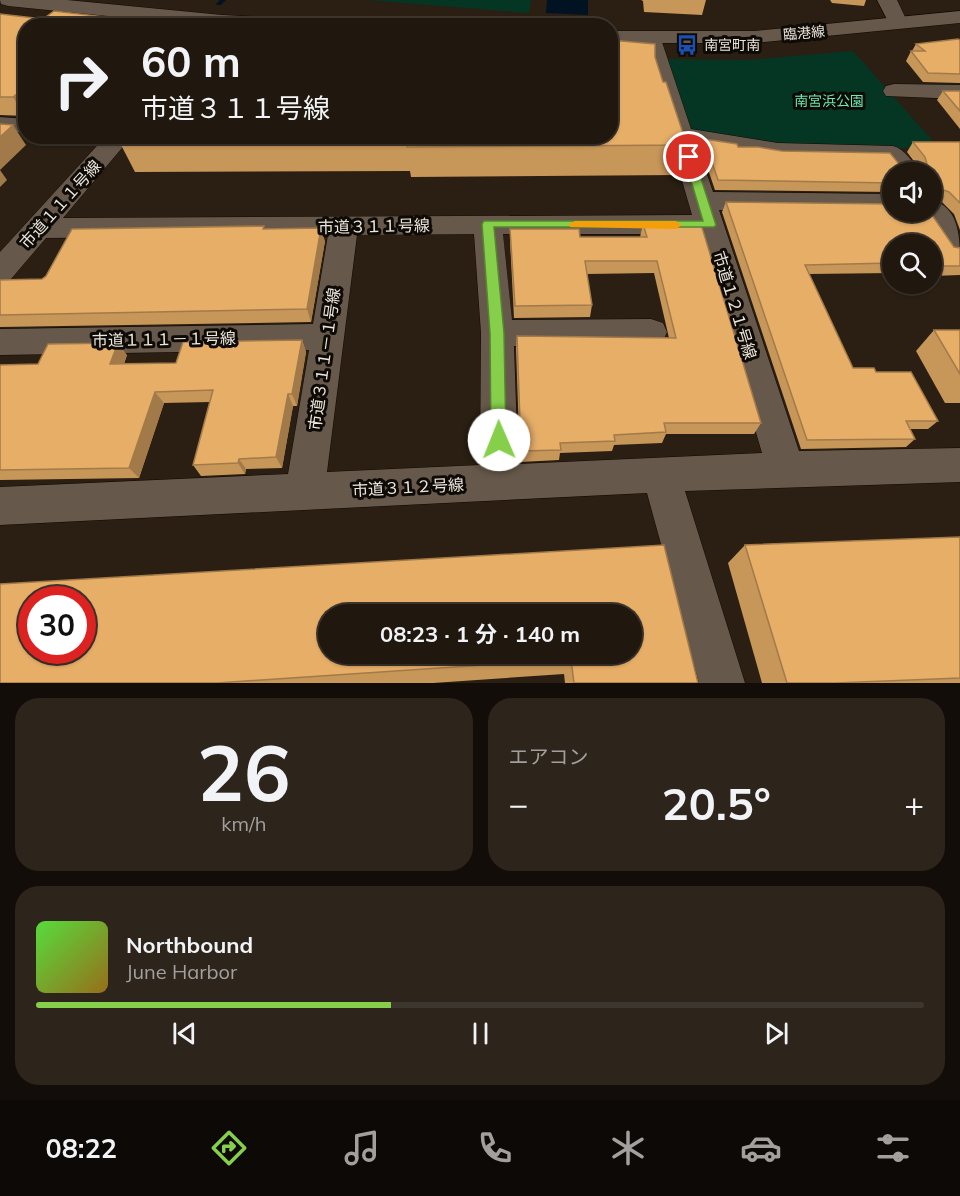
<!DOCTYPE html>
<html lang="ja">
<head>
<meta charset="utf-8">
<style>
	:root { --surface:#20170e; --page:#2d241c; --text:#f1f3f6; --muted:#a29f9e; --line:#3d362e; --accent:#86cf4b }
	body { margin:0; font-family:Mulish,"Noto Sans JP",sans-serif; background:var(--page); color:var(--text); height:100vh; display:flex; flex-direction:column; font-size:22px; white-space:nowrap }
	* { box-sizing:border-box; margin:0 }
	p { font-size:20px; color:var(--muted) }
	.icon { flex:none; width:33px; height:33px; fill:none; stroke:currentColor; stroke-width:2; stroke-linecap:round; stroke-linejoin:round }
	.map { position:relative; height:683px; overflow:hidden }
	.details { display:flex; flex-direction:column; gap:15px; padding:15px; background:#120d08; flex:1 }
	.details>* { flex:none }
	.banner { position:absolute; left:18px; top:18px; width:600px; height:126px; border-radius:24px; box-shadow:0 2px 4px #0004,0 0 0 2px var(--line); background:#20170e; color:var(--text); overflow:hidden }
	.buttons { position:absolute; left:882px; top:162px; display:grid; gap:12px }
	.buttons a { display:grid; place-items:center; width:60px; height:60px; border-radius:50%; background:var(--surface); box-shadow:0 2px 4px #0004,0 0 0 2px var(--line); font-size:30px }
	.speed { position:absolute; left:18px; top:586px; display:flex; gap:12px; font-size:30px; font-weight:700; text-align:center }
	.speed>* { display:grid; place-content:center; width:78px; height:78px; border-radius:50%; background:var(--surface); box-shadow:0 2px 4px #0004,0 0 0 2px var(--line); line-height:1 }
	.speed .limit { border:9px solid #d22; background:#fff; color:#111 }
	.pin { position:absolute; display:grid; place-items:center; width:51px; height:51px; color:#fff; margin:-26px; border:3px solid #fff; border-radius:50%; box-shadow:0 2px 6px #0007 }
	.me { position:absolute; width:66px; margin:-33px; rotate:359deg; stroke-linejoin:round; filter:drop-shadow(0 0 4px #0008) }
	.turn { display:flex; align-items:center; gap:21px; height:126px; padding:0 24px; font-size:27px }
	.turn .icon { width:78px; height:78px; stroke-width:2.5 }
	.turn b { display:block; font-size:42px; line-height:51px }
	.big { font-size:45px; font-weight:700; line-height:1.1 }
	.details .widget { flex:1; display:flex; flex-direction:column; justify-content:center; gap:9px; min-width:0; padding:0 21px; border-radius:24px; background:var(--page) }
	.details .dial { align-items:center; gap:0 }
	.dial b { font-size:78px; line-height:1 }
	.song { display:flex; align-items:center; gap:18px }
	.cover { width:72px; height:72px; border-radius:9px; background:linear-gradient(135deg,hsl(110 70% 55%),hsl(40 70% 35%)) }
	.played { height:6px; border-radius:3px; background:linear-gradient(90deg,var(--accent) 40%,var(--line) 40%) }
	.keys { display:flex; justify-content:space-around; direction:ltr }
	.heat { display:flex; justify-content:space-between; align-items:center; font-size:33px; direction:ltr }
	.details .tiles { flex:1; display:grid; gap:15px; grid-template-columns:1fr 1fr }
	.widget:last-child { grid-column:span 2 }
	.trip { position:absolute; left:318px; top:604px; width:324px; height:60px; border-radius:30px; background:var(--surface); box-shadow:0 2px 4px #0004,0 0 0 2px var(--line); font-weight:700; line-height:60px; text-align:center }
	.dock { display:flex; height:96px; justify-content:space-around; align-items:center; background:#0d0906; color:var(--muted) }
	.dock .icon { width:42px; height:42px }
	.dock .selected { color:var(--accent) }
	.dock b { font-size:27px; color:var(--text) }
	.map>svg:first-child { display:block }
</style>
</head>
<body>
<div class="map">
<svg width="960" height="683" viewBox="0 0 960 683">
	<rect width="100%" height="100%" fill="#2a1f12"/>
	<g fill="#053624">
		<path d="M366 0H531L529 13Z"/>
		<path d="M853 51 939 148 779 149 686 133 661 59 748 60Z"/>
	</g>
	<path fill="#011223" d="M547 0H588V15L546 13Z"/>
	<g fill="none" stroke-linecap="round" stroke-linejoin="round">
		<path fill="#011223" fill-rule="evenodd" d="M220 0H226L221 5H217L216 4Z"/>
		<g stroke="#120801" stroke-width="1">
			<g id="street">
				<path d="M877 0H897L908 23 905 27H891Z"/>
				<path d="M651 33 658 35 661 39 691 129 778 143 893 146C905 149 913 162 919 172H893L885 161 778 159 697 145 713 192 892 194V212L719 210 799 451 960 448V482L685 491 745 683H699L647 493 0 525V487L288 474 309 350 0 355V329L313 324 328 235 46 238 11 279 0 282V252L106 136H132L63 218 692 215 641 39 644 35ZM474 234 481 333 480 465 327 472 357 235ZM503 234H698L762 453 518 464 514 346 651 345 663 341 667 332 663 323 651 319 512 320Z"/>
				<path d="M894 84 960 85V99L886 96 883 91 886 86Z"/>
				<path d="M0 117 26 119V133L0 131Z"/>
				<path d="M932 200C958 207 960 235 960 258L948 255 920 212H932Z"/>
			</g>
		</g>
		<g stroke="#120801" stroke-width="1">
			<g id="secondary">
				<path d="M0 0H67L222 15 321 20 328 22 331 26H207L8 6 1 4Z"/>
				<path d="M960 11V23L755 43H610V31H755Z"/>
			</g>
		</g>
		<use href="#street" fill="#66594b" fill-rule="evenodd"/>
		<use href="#secondary" fill="#66594b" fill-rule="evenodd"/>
	</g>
	<g fill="#c79659">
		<path d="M641 0H706L702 15 644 12 643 1Z"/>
		<path d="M830 0H866L864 6 832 3Z"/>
		<path d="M0 14 43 19 139 21 26 26V116L0 115Z"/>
		<path d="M960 40V83L923 82 906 61 911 51H912L916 44Z"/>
		<path d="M655 57 663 82 687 145 678 175 411 177 410 171 135 172 120 143 610 136Z"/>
		<path d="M943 91H960V129L937 100Z"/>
		<path d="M704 139 738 147 899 164H916L907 152 913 142H960V230L954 214 942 202 937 200 932 207V172H892V192L715 190 701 149Z"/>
		<path d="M726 202 960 248V275L932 276V244H892V273L809 274 853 368 876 372 938 421 928 429H910L915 439 906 447 801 449 722 212Z"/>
		<path d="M643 224 761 423 754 434H666L662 443 614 445 612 451 560 453 559 460 520 462 516 348 517 336 669 338 654 273 587 274 592 305 590 317 514 318 510 241V229L580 237H640Z"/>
		<path d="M266 229 325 241 311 322 0 327V280L42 279Z"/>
		<path d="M934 330H960V403H945L916 351Z"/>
		<path d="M302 340 306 352 297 406H293L282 468 246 469 245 474 201 476 193 465 210 402 164 403 139 478 0 480V365L38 364 127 355 124 364 176 363Z"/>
		<path d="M960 537V683H762L728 563 745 545Z"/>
		<path d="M664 545 698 683H565L564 674 433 683H0Z"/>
	</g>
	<g fill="#a27a49">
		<path d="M139 21 141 26H134Z"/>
		<path d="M26 87 25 117 13 97Z"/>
		<path d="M0 124 13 125 26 145 0 170 7 180 0 187Z"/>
		<path d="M321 228 325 241 311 322 307 309Z"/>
		<path d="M302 340 306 352 297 406 292 394Z"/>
		<path d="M118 343 127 355 119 376 110 364Z"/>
		<path d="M155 392 164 403 139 478 129 468Z"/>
		<path d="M288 394 293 406 282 468 276 457Z"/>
		<path d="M239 459 246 469 245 474 238 463Z"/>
	</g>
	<g fill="#e7ae68" stroke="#a27a49" stroke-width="1.5" fill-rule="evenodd">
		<path d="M54 11 139 21 134 26H26V87L13 97H0V14L43 19Z"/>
		<path d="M204 17 319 26H196Z"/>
		<path d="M958 39 960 40V74L928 73 911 51H925L916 44Z"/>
		<path d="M610 40 655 44V57L663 82H666L687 145 407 147 408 141 120 143 123 136H610Z"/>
		<path d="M943 91H960V111Z"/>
		<path d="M0 124 13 125 0 137Z"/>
		<path d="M704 139 737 144 738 147H758L782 151 890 153 899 164H927L925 157 913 142H960V203L949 192 938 188 937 200H932V172H892V183L718 180Z"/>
		<path d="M726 202 892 204V212H930L954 247 960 248V266H937L934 262H932V244H892V263L805 265 853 368H874L876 372H911L938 421H906L915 439 807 440Z"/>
		<path d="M643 224H701L761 423H664L666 432 614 435 615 441 560 443 561 450 521 451 517 336 676 338 657 261H585L592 305 515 306 510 229H579L580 237H647Z"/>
		<path d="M264 226 263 229 321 228 307 309 0 315V280L42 279 46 276 72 229Z"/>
		<path d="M934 330H960V374Z"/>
		<path d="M302 340 292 394H288L276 457 239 459 238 463 193 465 213 390 155 392 129 468 0 470V365L38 364 48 344 118 343 110 364 176 363 183 342Z"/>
		<path d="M960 537V678L835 683H787L745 545Z"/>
		<path d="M664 545 698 683H574L571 659 217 683H0V584ZM32 600H82V651H32ZM328 615H632V654H328Z"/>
	</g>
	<path fill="#86cf4b" stroke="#578731" stroke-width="1.5" d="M689 154 694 157 716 225 714 227H494L504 333 506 440 504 444 499 446 493 444 491 440 490 333 482 224 484 221H703L684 157Z"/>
	<path fill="#f59e0b" d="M575 221H676L682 225 676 229 570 227 569 224Z"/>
	<defs>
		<g id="bus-bare" transform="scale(1.62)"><path d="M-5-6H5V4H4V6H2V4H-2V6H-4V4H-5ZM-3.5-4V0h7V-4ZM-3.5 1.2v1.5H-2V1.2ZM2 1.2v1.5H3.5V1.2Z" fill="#1a4fb4" stroke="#0e0a05" stroke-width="2.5" paint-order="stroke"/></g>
	</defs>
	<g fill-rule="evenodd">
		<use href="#bus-bare" x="687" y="45"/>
	</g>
	<g text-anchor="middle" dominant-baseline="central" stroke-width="6" stroke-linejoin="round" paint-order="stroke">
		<g font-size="14" fill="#ece5dc" stroke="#0e0a05">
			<text transform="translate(804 33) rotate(-5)">臨港線</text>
		</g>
		<g font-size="14" fill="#ece5dc" stroke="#0e0a05" text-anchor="start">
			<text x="704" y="45">南宮町南</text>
		</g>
		<g font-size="14" fill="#68eab3" stroke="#0e0a05">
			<text x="829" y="101">南宮浜公園</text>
		</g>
		<g font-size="16" fill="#ece5dc" stroke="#0e0a05">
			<text transform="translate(60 204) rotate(-48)">市道１１１号線</text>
			<text transform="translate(374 226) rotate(-1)">市道３１１号線</text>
			<text transform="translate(735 305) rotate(73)">市道１２１号線</text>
			<text transform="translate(164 339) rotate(-1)">市道１１１－１号線</text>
			<text transform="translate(324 359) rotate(-82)">市道３１１－１号線</text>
			<text transform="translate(408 487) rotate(-3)">市道３１２号線</text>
		</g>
	</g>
</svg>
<div class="buttons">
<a><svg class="icon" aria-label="sound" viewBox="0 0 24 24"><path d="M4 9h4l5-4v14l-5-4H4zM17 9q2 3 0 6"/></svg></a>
<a><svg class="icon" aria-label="search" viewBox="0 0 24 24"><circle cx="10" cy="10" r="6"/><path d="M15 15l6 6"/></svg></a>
</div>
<div class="speed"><div class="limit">30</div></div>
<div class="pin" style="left:689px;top:157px;background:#d93025"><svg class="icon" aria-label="arrive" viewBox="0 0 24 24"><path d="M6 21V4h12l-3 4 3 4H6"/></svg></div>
<svg class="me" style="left:499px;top:440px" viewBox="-20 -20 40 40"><circle r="19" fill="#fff"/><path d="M0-13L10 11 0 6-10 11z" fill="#86cf4b"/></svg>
<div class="trip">08:23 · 1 分 · 140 m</div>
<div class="banner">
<div class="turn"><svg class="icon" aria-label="right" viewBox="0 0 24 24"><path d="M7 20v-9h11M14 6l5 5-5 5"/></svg><div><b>60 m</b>市道３１１号線</div></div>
</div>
</div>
<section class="details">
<div class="tiles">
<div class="widget dial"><b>26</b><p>km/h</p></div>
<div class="widget"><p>エアコン</p>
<div class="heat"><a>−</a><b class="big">20.5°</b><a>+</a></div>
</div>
<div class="widget">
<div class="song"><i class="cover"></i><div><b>Northbound</b><p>June Harbor</p></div></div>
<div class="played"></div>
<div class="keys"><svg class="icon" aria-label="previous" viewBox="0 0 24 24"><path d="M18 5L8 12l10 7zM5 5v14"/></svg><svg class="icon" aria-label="pause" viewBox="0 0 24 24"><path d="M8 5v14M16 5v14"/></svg><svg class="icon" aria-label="next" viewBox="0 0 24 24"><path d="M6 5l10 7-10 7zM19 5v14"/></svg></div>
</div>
</div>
</section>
<nav class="dock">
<b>08:22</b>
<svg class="icon selected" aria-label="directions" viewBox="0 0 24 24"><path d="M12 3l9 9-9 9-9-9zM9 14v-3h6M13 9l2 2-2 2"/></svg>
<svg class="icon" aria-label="music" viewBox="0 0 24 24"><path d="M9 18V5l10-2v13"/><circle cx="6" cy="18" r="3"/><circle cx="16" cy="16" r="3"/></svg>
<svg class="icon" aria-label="phone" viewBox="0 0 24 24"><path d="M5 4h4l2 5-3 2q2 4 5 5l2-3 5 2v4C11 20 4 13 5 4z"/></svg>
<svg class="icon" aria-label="climate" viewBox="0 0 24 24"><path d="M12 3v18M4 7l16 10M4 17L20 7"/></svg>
<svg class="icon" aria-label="car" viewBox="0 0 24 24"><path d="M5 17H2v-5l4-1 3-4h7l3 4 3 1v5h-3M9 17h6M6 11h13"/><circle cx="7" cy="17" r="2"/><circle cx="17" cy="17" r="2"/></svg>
<svg class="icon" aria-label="filters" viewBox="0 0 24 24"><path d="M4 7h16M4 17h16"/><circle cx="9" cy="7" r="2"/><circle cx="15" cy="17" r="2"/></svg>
</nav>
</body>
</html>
